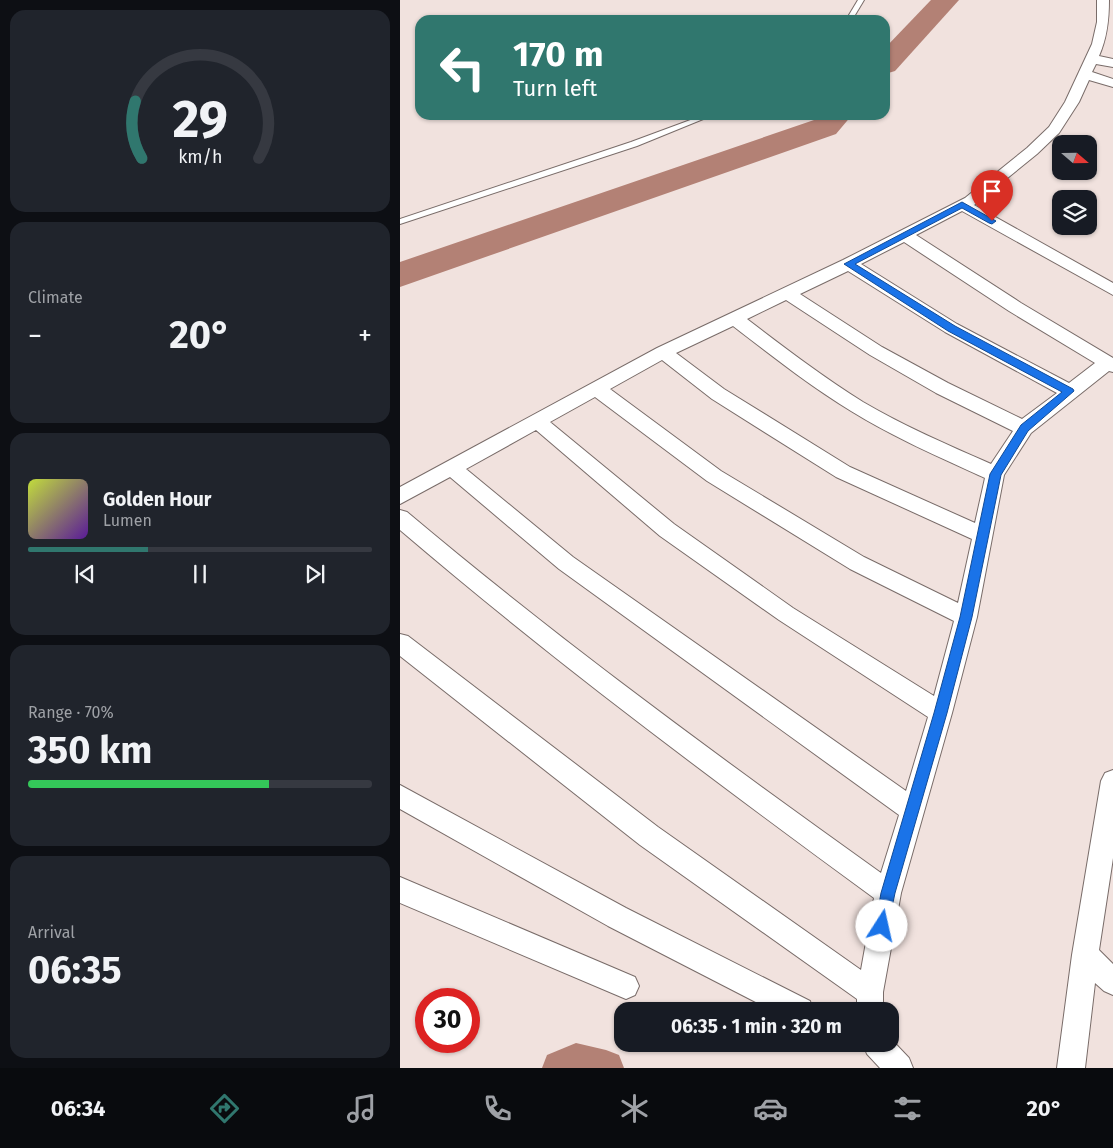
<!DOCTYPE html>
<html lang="en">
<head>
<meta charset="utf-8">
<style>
	:root { --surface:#171b24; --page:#20242c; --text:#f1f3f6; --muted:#9ea1a6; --line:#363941; --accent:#30776e }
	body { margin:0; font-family:"Fira Sans",sans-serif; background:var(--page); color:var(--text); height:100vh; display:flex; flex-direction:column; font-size:19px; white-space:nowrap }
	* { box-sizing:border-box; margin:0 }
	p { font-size:16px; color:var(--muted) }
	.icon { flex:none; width:28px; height:28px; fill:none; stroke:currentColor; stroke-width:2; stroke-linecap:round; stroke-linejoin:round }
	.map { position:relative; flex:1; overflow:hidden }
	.side { display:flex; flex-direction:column; gap:10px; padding:10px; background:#0d0f14; width:400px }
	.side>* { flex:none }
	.guide { position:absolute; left:15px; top:15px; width:475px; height:105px; border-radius:15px; box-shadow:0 1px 4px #0004; background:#30776e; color:#fff; overflow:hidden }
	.needle { width:32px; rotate:110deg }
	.fabs { position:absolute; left:652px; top:135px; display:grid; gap:10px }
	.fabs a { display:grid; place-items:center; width:45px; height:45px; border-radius:10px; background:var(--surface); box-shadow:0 1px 4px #0004; font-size:25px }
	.speed { position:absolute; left:15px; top:988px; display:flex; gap:10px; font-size:25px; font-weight:700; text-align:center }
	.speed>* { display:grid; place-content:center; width:65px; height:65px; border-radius:50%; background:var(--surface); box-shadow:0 1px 4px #0004; line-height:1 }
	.speed .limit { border:8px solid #d22; background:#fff; color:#111 }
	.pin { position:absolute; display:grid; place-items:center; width:42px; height:42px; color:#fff; margin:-51px -21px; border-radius:50% 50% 50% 0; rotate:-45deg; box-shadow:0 0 5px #0007 }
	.pin .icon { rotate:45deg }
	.me { position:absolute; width:55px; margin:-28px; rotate:10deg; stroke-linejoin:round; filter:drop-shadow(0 0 4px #0008) }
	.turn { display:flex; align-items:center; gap:18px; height:105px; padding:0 15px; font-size:22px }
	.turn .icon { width:65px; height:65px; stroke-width:2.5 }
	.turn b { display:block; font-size:35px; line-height:42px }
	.big { font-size:38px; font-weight:700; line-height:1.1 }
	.side .card { flex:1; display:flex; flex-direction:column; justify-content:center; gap:8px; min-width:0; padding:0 18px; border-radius:15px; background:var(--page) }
	.side .dial { align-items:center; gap:0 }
	.dial svg { height:130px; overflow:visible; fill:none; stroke:var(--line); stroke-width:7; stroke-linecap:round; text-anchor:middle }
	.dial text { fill:var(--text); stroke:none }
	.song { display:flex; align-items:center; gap:15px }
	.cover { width:60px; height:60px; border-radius:8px; background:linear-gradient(135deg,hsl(70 70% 55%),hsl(270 70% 35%)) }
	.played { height:5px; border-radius:2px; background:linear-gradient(90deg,var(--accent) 35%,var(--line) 35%) }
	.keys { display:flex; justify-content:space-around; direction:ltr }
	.heat { display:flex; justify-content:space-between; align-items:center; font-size:28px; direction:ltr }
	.charge { height:8px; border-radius:4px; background:linear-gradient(90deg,#34c759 70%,var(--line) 0) }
	.trip { position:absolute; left:214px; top:1002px; width:285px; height:50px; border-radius:15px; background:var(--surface); box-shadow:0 1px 4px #0004; font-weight:700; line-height:50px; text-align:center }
	.dock { display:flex; height:80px; justify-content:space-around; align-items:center; background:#090b0e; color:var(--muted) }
	.dock .icon { width:35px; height:35px }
	.dock .on { color:var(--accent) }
	.dock b { font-size:22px; color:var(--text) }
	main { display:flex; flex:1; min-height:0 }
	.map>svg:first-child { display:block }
</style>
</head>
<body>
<main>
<section class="side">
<div class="card dial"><svg viewBox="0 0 100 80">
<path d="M14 69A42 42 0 1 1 86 69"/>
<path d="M14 69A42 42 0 0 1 10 34" stroke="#30776e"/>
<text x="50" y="56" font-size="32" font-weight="700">29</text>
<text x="50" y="72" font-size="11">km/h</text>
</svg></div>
<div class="card"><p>Climate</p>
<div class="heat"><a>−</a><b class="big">20°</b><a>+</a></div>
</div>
<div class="card">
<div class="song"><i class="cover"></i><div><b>Golden Hour</b><p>Lumen</p></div></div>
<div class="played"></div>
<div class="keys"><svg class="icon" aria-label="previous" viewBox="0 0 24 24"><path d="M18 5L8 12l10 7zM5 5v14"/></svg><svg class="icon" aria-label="pause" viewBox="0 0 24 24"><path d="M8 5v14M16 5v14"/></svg><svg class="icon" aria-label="next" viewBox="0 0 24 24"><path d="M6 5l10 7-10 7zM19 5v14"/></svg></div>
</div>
<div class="card"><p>Range · 70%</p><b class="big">350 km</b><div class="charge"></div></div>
<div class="card"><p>Arrival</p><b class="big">06:35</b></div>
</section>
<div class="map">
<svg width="713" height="1068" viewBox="0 0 713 1068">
	<rect width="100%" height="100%" fill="#f1e2de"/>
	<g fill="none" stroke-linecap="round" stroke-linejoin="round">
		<path fill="#b38175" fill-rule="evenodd" d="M176 1043 206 1050 219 1055 224 1068H142L147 1055Z"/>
		<g fill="#b38175" fill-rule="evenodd">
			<path d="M531 0H559L495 71 485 74V48Z"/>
			<path d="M420 115H452L436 134 0 287V262L414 120Z"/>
		</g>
		<g stroke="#796c69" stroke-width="2">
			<g id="lane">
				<path d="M458 0H464L452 20H446Z"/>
				<path d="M304 115H313L237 146 0 224V219L231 142Z"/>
			</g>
		</g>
		<g stroke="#796c69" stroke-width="2">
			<g id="street">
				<path d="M697 0H709C709 20 707 38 699 56L713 59V67L696 64 692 72 713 79V87L689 80 679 102 659 133 637 154 574 205 713 283V295L562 211 516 235 621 303 713 358V372L709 371 631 433 604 475 577 617 552 713 501 893 483 992V1011H457V999L240 845 0 656V634L8 636 258 827 461 970 474 898C313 780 152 660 0 530V510L7 512C159 640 320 758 481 873L499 815 159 569 50 477 0 504V487L257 348 443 260 565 198 627 148 649 127 665 102 692 44 697 22ZM504 242 609 311 695 363 669 383 557 324 461 264ZM448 271 545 332 657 393 622 419 548 383 482 347 400 294ZM386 300 470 355 536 393 613 431 591 464C548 445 504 426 463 402 423 377 385 348 347 319ZM333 326C372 356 410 386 451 411 493 437 539 457 585 478L575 523 450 467 324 389 276 353ZM262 360 312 399 436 477 572 539 558 603 464 557 321 471 210 389ZM195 397 307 481 450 569 554 621 534 696 393 608 274 524 150 422ZM136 430 260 536 379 620 528 717 506 791 173 557 66 469Z"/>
				<path d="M713 770V858L699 950 713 964V995L704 991 695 983 685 1068H657L672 955 701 781 705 773Z"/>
				<path d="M0 785 226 908 410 1001 413 1011H373L208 926 0 809Z"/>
				<path d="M0 877 235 977 239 986 235 995 226 999 0 903Z"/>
				<path d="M490 1038 509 1058 513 1068H480L467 1054 463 1044H490Z"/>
			</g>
		</g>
		<use href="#lane" fill="#fff" fill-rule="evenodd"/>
		<use href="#street" fill="#fff" fill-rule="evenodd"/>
	</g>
	<path fill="#1a73e8" stroke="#114b97" d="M562 202 596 221 592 224 589 223 562 208 455 264 555 326 673 389 674 391 628 431 601 475 572 617 547 713 495 893 487 931 482 933 477 931 475 926 481 893 534 713 560 617 590 474 621 425 662 392 548 331 444 264Z"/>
</svg>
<div class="fabs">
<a><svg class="needle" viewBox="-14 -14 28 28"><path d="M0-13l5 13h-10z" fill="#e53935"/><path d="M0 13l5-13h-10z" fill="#9ea1a6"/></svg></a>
<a><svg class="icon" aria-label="layers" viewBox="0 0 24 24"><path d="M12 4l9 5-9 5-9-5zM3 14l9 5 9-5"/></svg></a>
</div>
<div class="speed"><div class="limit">30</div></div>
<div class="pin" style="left:592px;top:221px;background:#d93025"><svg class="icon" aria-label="arrive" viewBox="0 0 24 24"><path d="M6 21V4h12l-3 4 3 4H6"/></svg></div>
<svg class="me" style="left:482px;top:926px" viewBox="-20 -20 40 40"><circle r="19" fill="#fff"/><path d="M0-13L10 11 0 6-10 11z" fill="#1a73e8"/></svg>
<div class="trip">06:35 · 1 min · 320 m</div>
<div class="guide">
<div class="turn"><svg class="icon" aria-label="left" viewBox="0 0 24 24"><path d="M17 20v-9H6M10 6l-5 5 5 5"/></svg><div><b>170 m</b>Turn left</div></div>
</div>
</div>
</main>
<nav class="dock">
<b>06:34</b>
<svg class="icon on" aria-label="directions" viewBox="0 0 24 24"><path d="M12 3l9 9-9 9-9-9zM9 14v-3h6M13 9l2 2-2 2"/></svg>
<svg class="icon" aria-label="music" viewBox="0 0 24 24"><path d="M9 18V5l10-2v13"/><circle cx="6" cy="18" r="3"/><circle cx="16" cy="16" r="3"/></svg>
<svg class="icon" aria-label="phone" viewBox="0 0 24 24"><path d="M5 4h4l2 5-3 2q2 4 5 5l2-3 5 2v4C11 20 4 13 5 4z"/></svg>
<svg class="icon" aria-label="climate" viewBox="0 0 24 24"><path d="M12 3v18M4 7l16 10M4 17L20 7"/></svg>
<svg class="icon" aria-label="car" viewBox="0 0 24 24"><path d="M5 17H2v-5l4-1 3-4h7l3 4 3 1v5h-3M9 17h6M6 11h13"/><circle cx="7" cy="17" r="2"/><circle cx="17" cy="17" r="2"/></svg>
<svg class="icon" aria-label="filters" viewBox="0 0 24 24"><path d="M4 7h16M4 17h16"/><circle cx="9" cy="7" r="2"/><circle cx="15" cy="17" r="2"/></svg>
<b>20°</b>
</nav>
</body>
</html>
